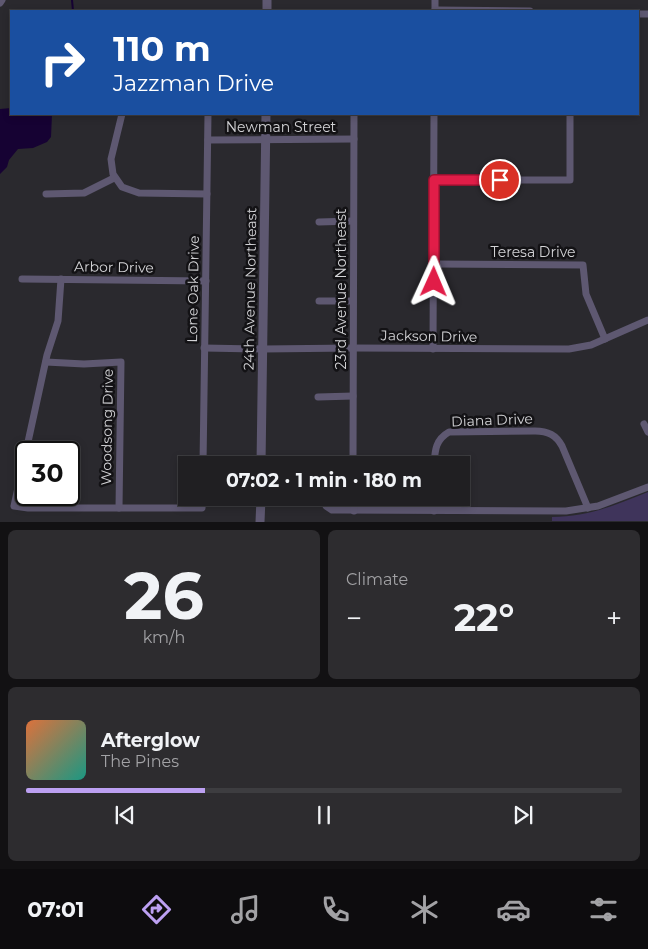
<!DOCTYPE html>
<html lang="en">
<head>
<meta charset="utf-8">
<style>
	:root { --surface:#201f22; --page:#2d2c2f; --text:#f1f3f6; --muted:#a2a2a5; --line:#3d3d40; --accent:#bca0f2 }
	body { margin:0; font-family:Montserrat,sans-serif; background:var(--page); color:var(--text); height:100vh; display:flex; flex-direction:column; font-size:19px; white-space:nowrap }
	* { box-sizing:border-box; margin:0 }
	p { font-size:16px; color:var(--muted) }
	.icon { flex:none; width:28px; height:28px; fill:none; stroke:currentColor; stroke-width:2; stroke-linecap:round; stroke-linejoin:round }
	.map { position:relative; height:522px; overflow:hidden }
	.sheet { display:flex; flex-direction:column; gap:8px; padding:8px; background:#121113; flex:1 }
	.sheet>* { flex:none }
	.hud { position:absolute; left:10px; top:10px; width:629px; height:105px; border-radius:0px; box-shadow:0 2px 8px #0003,0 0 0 1px var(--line); background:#1a4fa0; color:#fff; overflow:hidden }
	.speed { position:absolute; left:15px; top:441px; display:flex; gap:10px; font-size:25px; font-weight:700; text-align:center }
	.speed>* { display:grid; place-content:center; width:65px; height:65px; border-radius:50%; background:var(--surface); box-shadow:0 2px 8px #0003,0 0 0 1px var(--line); line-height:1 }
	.speed .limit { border:2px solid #111; border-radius:8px; background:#fff; color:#111 }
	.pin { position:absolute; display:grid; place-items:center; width:42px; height:42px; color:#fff; margin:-21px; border:2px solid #fff; border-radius:50%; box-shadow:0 1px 5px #0007 }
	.me { position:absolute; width:55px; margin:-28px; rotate:1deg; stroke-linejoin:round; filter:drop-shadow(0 0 4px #0008) }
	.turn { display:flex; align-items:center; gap:18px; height:105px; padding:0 20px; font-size:22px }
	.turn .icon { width:65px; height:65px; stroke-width:2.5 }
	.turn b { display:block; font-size:35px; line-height:42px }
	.big { font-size:38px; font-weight:700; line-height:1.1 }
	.sheet .card { flex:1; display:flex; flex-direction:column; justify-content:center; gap:8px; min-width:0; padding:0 18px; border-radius:8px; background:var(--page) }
	.sheet .dial { align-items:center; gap:0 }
	.dial b { font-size:65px; line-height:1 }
	.song { display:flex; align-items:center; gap:15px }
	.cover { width:60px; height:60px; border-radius:8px; background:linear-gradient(135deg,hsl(20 70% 55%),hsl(170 70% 35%)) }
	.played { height:5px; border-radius:2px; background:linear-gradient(90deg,var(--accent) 30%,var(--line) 30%) }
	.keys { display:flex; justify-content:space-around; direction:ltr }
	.heat { display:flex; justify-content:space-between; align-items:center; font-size:28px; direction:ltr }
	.sheet .tiles { flex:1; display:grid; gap:8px; grid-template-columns:1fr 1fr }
	.card:last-child { grid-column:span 2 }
	.trip { position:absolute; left:178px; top:456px; width:292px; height:50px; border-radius:0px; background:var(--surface); box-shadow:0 2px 8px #0003,0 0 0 1px var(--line); font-weight:700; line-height:50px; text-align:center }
	.tab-bar { display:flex; height:80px; justify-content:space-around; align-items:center; background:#0d0c0e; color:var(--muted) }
	.tab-bar .icon { width:35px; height:35px }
	.tab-bar .on { color:var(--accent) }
	.tab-bar b { font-size:22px; color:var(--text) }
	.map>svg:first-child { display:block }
</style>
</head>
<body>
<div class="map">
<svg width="648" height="522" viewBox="0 0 648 522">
	<rect width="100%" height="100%" fill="#2a292e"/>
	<path fill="#3f345b" d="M648 492V521H552V517C587 517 616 505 648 492Z"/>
	<path fill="#160233" d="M11 108V114H52L51 137 47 142 33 148 18 149 9 160 7 167 0 174V109Z"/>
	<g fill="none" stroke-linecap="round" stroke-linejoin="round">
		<path stroke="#160233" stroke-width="2" d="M72 0 73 11"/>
		<g stroke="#5e5871" stroke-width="7">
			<path d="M0 3 2 0"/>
			<path d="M435 10 530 11"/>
			<path d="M435 11V0"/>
			<path d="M638 14H648"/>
			<path d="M122 114 111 159 113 174 122 187 139 193 207 194"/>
			<path d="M208 140 354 139"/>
			<path d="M434 180H570V114"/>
			<path d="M46 194 84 193 114 178"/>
			<path d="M319 222 353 221"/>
			<path d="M434 264 583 265 586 294 605 339"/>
			<path d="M22 279 206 281"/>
			<path d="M61 279 58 321 47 355 14 506 28 508H202L203 498"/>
			<path d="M319 301H353"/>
			<path d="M204 348 263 349 353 348 569 349 591 345 648 320"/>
			<path d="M433 349 434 114"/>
			<path d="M46 362 84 364 121 362 119 508"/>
			<path d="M318 397 353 396"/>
			<path d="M644 424 648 432"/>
			<path d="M203 465 208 114"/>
			<path d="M353 465 354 114"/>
			<path d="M434 465C435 451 435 440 449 432L535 431C548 431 556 435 562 446L588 508"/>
			<path d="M326 498V506L332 510H339L566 511 598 506 648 487"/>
			<path d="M353 498 354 511"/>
			<path d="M434 511V498"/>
		</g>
		<g stroke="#5e5871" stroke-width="9">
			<path d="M267 11V0"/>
			<path d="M261 465 266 114"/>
			<path d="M260 522 261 498"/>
		</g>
	</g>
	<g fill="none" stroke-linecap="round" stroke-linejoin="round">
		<g stroke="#92132f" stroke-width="12">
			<path id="route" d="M434 282V180H500"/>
		</g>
		<use href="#route" stroke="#e11d48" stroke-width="9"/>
	</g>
	<g text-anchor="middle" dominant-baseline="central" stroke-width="5" stroke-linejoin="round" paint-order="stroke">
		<g font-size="14" fill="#d3d3d6" stroke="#131215">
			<text x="281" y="127">Newman Street</text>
			<text x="533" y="252">Teresa Drive</text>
			<text transform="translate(114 267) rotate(1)">Arbor Drive</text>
			<text transform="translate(193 289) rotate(-89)">Lone Oak Drive</text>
			<text transform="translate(250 289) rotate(-89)">24th Avenue Northeast</text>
			<text transform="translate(341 289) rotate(-90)">23rd Avenue Northeast</text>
			<text transform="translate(429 336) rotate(1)">Jackson Drive</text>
			<text transform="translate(492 420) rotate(-2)">Diana Drive</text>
			<text transform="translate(107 427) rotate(-89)">Woodsong Drive</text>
		</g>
	</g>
</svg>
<div class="speed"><div class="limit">30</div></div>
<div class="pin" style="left:500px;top:180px;background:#d93025"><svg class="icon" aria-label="arrive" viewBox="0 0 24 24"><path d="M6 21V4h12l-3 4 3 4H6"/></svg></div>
<svg class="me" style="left:434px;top:282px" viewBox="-20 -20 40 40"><path d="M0-17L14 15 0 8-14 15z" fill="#e11d48" stroke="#fff" stroke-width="4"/></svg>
<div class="trip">07:02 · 1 min · 180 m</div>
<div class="hud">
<div class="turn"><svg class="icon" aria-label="right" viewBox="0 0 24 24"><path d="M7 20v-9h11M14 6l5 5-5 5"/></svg><div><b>110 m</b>Jazzman Drive</div></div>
</div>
</div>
<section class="sheet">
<div class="tiles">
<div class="card dial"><b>26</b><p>km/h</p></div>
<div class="card"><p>Climate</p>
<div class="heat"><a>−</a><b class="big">22°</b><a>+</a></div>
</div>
<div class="card">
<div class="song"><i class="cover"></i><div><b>Afterglow</b><p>The Pines</p></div></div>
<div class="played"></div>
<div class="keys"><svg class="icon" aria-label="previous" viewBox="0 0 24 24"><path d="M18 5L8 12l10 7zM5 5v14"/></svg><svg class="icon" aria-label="pause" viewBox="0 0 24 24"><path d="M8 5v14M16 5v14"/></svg><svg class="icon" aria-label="next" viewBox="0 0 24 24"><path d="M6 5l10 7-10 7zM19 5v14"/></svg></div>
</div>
</div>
</section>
<nav class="tab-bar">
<b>07:01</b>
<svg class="icon on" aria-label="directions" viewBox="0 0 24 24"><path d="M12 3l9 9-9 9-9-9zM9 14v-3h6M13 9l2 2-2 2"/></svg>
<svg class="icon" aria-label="music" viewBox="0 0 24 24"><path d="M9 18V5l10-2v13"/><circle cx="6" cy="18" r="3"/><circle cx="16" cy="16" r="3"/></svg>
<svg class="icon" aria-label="phone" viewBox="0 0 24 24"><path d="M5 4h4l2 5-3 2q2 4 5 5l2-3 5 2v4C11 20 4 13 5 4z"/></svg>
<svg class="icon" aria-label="climate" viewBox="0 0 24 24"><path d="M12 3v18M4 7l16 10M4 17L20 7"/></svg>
<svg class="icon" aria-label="car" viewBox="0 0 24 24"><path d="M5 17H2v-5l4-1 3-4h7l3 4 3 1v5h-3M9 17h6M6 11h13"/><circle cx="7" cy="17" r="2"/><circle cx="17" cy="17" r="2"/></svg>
<svg class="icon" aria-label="filters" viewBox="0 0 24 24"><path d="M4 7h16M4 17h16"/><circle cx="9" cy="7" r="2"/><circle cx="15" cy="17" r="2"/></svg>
</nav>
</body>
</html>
